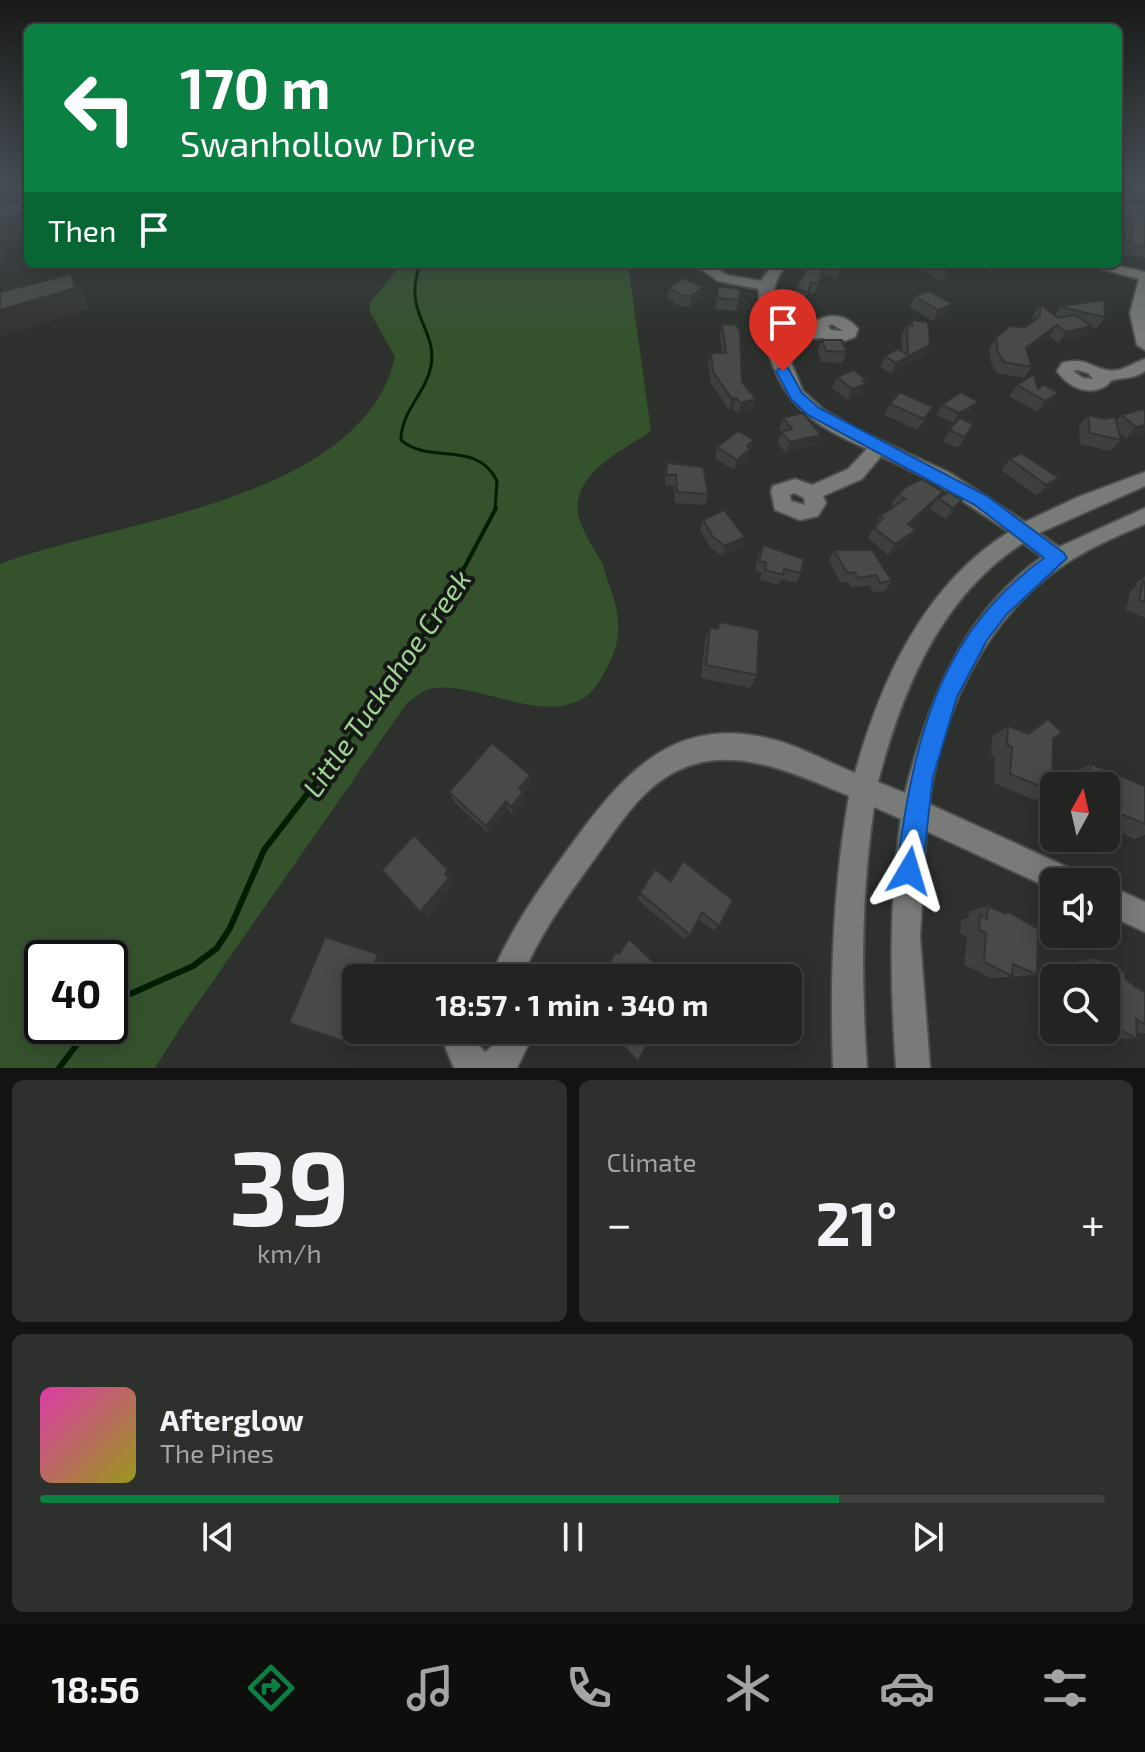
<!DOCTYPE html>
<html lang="en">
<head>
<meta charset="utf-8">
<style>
	:root { --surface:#222421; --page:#2e302e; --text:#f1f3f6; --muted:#a2a4a5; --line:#3f413f; --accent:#0b8043 }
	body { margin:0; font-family:"Exo 2",sans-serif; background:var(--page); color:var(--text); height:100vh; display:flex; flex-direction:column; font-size:30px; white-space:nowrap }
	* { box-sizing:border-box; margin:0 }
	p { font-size:26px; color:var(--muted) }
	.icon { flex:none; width:44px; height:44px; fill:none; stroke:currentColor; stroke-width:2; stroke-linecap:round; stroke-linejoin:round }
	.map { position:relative; height:1068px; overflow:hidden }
	.details { display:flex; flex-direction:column; gap:12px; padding:12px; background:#131412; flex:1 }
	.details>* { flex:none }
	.guide { position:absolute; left:24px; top:24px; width:1098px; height:244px; border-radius:12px; box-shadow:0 4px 20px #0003,0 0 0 2px var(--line); background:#0b8043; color:#fff; overflow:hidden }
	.needle { width:52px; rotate:8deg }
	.tools { position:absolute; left:1040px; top:772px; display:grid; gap:16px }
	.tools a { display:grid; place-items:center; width:80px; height:80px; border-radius:12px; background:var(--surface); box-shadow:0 4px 20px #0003,0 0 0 2px var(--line); font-size:40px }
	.speed { position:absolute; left:24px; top:940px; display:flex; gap:16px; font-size:40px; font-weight:700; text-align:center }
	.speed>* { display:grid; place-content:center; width:104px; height:104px; border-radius:50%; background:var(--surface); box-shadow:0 4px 20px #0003,0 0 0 2px var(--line); line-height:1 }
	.speed .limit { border:4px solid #111; border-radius:12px; background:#fff; color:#111 }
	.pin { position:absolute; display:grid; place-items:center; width:68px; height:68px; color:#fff; margin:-82px -34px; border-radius:50% 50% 50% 0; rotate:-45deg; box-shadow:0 0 8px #0007 }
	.pin .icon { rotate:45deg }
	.me { position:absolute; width:88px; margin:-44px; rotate:7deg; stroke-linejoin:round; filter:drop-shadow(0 0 6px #0008) }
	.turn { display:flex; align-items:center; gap:28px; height:168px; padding:0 24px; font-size:36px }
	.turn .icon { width:104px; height:104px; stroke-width:2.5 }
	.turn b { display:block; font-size:56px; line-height:68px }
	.then { display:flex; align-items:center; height:76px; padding:0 24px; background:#0003; gap:16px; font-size:30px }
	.big { font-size:60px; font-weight:700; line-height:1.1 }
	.details .tile { flex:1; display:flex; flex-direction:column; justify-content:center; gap:12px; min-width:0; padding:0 28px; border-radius:12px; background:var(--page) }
	.details .dial { align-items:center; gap:0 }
	.dial b { font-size:104px; line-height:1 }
	.song { display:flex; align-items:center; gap:24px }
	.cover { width:96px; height:96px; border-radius:12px; background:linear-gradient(135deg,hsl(320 70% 55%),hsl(60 70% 35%)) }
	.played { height:8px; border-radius:4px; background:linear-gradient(90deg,var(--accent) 75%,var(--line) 75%) }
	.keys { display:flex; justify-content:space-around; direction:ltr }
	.heat { display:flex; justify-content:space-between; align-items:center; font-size:44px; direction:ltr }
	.details .tiles { flex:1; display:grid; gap:12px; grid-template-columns:1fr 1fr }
	.tile:last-child { grid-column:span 2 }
	.trip { position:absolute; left:342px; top:964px; width:460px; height:80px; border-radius:12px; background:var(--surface); box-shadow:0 4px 20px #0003,0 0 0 2px var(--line); font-weight:700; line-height:80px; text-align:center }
	.menu { display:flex; height:128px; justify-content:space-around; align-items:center; background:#0e0e0d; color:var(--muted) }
	.menu .icon { width:56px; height:56px }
	.menu .current { color:var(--accent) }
	.menu b { font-size:36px; color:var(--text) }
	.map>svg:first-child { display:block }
</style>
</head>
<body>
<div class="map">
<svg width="1145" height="1068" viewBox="0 0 1145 1068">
	<rect width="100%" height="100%" fill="#2d302c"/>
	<path fill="#34532d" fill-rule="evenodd" d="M401 264 628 265 651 431C625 449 586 466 578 500 574 520 592 545 601 561 605 568 606 577 609 584 620 615 623 636 608 666 602 677 594 693 582 699 539 723 478 682 433 688 424 689 414 698 407 703L183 1024 155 1068H0V564C114 520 362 502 395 357L370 312V303ZM42 958H110V1026H42Z"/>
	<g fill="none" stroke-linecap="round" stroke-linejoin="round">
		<path stroke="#011e00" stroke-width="3" d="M420 264C402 314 438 329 431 366 426 393 401 411 401 440 429 465 477 439 497 481L495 510"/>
		<path stroke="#011e00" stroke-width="4" d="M340 751 444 606 496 508"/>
		<g stroke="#011e00" stroke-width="6">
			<path d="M110 1003 193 966 217 948 230 928 264 850 342 749"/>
			<path d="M59 1068 91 1026"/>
		</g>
		<g stroke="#4b4e4b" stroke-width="4">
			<g id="minor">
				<path d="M694 264H709L727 275 761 281 773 264H787C769 285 772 305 779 330L815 329V322C830 312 847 315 858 329L855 337 838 343 823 338 781 339 803 391 824 410 858 430 950 473 1025 522 1078 497 1145 472V486L1039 533 1059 547 1145 508V524C1115 537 1084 550 1058 569 984 622 940 715 929 804L1078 872 1082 882H1054V890L926 831 920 937 930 1068H896C890 984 889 902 901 819L874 807C861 895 861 980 867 1068H833C830 976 833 887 849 796 777 766 704 731 640 799 623 817 610 838 595 858 568 896 539 934 522 978H490C512 926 543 883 577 837 628 768 679 714 775 740 803 748 828 762 855 773 881 680 924 585 1009 532L936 483 881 456 862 479 823 496 826 503 818 516 800 520 775 510 771 491 773 486 795 479 812 485 848 469 867 449C843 438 816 426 798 406 771 379 758 326 759 289L718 281ZM832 324 843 331 831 330 828 326ZM794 493 804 498 805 505 791 501 790 495ZM1023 543 1042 557C962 614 928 702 905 793L878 782C902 690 940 597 1023 543Z"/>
				<path d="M979 264H1004C999 270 984 270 979 264Z"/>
				<path d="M1084 264H1109L1145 272V350L1137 345 1130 313 1139 279Z"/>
				<path d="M1145 359V371C1134 379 1126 377 1113 380 1108 382 1110 384 1104 387 1086 396 1067 386 1057 371L1062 363C1087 357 1089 367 1107 370 1122 373 1132 363 1145 359ZM1078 370 1088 373 1093 379 1083 378 1073 371Z"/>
				<path d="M1106 884 1145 902V932L1106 914Z"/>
				<path d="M444 1030H476L477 1044 485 1052 496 1043 499 1030H531L529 1043 517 1068H454L446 1049Z"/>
			</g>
		</g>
		<use href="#minor" fill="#787b77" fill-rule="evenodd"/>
	</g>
	<g fill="#3d403c">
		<path d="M1118 185H1145V201L1122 198 1121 199 1124 202 1145 204V258L1123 254 1126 235 1118 224Z"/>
		<path d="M809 264H846L837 278 822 275 814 294 808 293 805 303 793 300 796 289Z"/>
		<path d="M914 264H951L941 282Z"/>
		<path d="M718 286 739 300 736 311 715 309Z"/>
		<path d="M669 288 702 298 690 306 682 307 668 298Z"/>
		<path d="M915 296 946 315 933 321 910 307Z"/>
		<path d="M1040 304 1055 315 1061 306 1105 317 1097 328 1091 327 1083 337 1058 343 1049 336 1027 352 1032 367 1024 378 997 373 991 363 989 348 996 337 1025 327 1033 321V315Z"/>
		<path d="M912 320 930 345 924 356 891 374 880 367 885 356 902 352 901 336 907 325H909Z"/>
		<path d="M722 324 742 382 756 399 753 410 738 414 733 409 729 410 711 383 708 364 711 353H722L720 335Z"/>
		<path d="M822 340 847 352 842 363 821 362 818 351Z"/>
		<path d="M837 377 866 380 865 382 866 384 861 395 848 400 832 388Z"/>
		<path d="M1017 385 1038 389 1058 393 1049 404 1037 412 1009 396Z"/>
		<path d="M978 402 971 412 960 418 973 424 958 448 942 441 958 419 953 423 936 415 942 405Z"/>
		<path d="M890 404 927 418 917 430 884 415Z"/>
		<path d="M1145 411V432L1126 438 1119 432 1121 440 1110 451 1080 444 1079 426 1088 415 1116 421 1121 415Z"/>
		<path d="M783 418 817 445 786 453 777 443 782 432 779 429Z"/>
		<path d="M754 440 747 459 734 470 715 458 717 447Z"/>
		<path d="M1010 459 1059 478 1049 488 1037 496 1001 470Z"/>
		<path d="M667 463 708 494 705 505 675 503 674 486 665 485V473Z"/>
		<path d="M943 492 939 497 949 492 954 511 946 519 930 509 933 505 910 525 916 530 908 540 888 555 868 538 880 516 894 506 891 505 898 494Z"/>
		<path d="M703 520 745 537 741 547 722 556 710 547 700 530Z"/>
		<path d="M763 545 801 573 796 583 781 579 778 585 760 580 762 573 755 571 758 555Z"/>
		<path d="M834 550 892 581 885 591 873 592 869 585 851 588 848 582 841 583 829 561Z"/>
		<path d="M1145 576V618L1126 610 1130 591 1136 586V583Z"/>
		<path d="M719 622 757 675 750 688 701 678 705 641 710 627 716 629Z"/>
		<path d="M1048 719 1053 739 1052 791 1034 800 994 783 995 757 991 755 992 736 1008 726 1027 733Z"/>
		<path d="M1091 764 1145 786V835L1135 839 1106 826V786H1070V774Z"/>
		<path d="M530 775 531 785 524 795 525 802 514 816 508 810 489 834 454 802 449 792Z"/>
		<path d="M683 861 719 926 713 930 698 919 690 935 684 939 637 899 655 869 670 881Z"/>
		<path d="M988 906 1002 912 1007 911 1037 975 991 978 964 965 967 937 960 934 961 920 968 918 969 911Z"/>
		<path d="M1096 958 1134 986 1145 992V1033H1137V1039L1108 1038 1093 1030H1106V978H1060V964Z"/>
	</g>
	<g fill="#323431">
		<path d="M28 213V236L1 243 6 268 0 270V219Z"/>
		<path d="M843 264H846L837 278 840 267Z"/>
		<path d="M71 274 86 295 90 309 0 337V310Z"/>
		<path d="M703 287 702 298 690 306 692 296Z"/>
		<path d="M952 304 946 315 933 321 938 310Z"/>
		<path d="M1057 325 1049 336 1019 358 1026 348Z"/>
		<path d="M1091 326 1083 337 1058 343 1066 332Z"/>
		<path d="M930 345 924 356 891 374 896 363Z"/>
		<path d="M866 380 864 385 866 384 861 395 848 400 852 389Z"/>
		<path d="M1058 393 1049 404 1037 412 1045 401Z"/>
		<path d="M736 398 733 409 729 410 732 399Z"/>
		<path d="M756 399 753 410 738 414 741 403Z"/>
		<path d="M978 402 971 412 953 423 959 413Z"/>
		<path d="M1145 425V432L1126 438 1136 427Z"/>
		<path d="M821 435 817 445 786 453 790 442Z"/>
		<path d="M754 440 747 459 734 470 737 460 747 446Z"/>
		<path d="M1059 478 1049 488 1037 496 1046 485Z"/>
		<path d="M943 492 933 505 901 534 908 524Z"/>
		<path d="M962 500 954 511 946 519 953 508Z"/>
		<path d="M916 530 908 540 888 555 895 544Z"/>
		<path d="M745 537 741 547 722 556 725 546Z"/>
		<path d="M530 775 531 785 524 795 525 802 514 816 511 807 519 789Z"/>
		<path d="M506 801 508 810 489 834 486 826Z"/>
		<path d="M448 870 454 877 451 880 455 884 427 917 420 912Z"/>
		<path d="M378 954 388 957 380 978H369Z"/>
		<path d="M356 1015V1030H361L357 1041 346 1042Z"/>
	</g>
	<g fill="#474a46" stroke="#323431" stroke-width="2">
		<path d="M13 185H28V213L0 219V206L19 202Z"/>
		<path d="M1118 185H1145V191L1125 189 1121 199 1124 202 1145 204V213L1141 212 1145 218V247L1130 244 1133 226 1118 206Z"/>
		<path d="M809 264H843L840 267 825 264 818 284 811 282 808 292 796 289Z"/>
		<path d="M936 264H950L946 271Z"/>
		<path d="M71 274 75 288 0 310V292Z"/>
		<path d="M683 278 703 287 692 296H683L669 288Z"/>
		<path d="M718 286 740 289 739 300 717 298Z"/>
		<path d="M929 291 952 304 938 310 915 296Z"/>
		<path d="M1104 300 1105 317 1061 307V306Z"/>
		<path d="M1040 304 1058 318 1076 315 1091 326 1066 332 1057 325 1026 348 1032 367 1004 362 998 352 996 337 1010 326 1025 327 1040 316Z"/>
		<path d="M912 320 928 322 930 345 896 363 885 356 898 349 908 355 907 325 912 326Z"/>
		<path d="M722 324 736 325 740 331 742 382 756 399 741 403 736 398 732 399 713 372 711 353H726Z"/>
		<path d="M822 340H842L847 352 826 351Z"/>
		<path d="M854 370 866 380 863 381 866 384 852 389 837 377Z"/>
		<path d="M1034 374 1038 389 1044 385 1058 393 1045 401 1017 385Z"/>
		<path d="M900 392 933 407 924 419 890 404Z"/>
		<path d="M961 392 978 402 959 413 942 405Z"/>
		<path d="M1142 409 1145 411V425L1136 427 1121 415Z"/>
		<path d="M803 413 821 435 790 442 781 432 792 429 783 418Z"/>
		<path d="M1088 415 1106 419 1115 417 1121 440 1090 433Z"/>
		<path d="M959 418 973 424 965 437 949 430Z"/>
		<path d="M738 431 754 440 747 446 751 448 737 460 717 447Z"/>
		<path d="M1021 453 1059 478 1046 485 1010 459Z"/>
		<path d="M667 463 703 467 708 494 677 492 676 475H667Z"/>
		<path d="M922 479 943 492 908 524 916 530 895 544 874 528 883 518 880 516 905 499 898 494 907 486Z"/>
		<path d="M949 492 962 500 953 508 938 498Z"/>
		<path d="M724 510 745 537 725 546 713 537 703 520Z"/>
		<path d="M763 545 804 559 801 573 784 569 783 575 765 570 766 563 759 561Z"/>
		<path d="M834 550H872L892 581 880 583 876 575 858 578 854 572 847 573Z"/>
		<path d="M1143 581 1145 582V602L1139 600Z"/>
		<path d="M719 622 759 630 757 675 706 665 710 627 718 629Z"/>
		<path d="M1048 719 1062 732 1053 739 1052 791 1010 774 1012 747 1007 745 1008 726 1029 734Z"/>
		<path d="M492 743 530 775 519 789 523 792 511 807 506 801 486 826 449 792Z"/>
		<path d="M1091 764 1145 786V824L1116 812 1115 808 1106 804V786H1091Z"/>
		<path d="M414 835 448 870 445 874 449 878 420 912 382 870Z"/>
		<path d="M683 861 733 900 719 926 702 912 690 935 640 893 655 869 671 882Z"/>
		<path d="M988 906 1006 914 1007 911 1038 929 1037 975 1013 964 1012 976 984 962 986 933 979 930 980 915 987 919Z"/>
		<path d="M325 937 378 954 369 978H356V1015L346 1042 289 1023Z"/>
		<path d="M629 939 670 978H599L617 951 619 954Z"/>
		<path d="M1096 958 1125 972V978L1134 986 1145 992V1024L1136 1019 1137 1039 1106 1023V978H1085V961L1096 967Z"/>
		<path d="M607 1030H656L638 1061Z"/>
	</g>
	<linearGradient id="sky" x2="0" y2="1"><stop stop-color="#191a18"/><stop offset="0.55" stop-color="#464e56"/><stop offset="1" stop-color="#464e56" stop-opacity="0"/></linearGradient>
	<rect width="1145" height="334" fill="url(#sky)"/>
	<path fill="#1a73e8" stroke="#114b97" stroke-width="2" d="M783 366 788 368 802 393 819 408 987 496 1064 553 1067 558 1007 614 987 640 957 697 933 777 922 871 918 881 909 884 899 881 896 871C914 746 934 637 1044 558L975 505 808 415 791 399 776 371Z"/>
	<g text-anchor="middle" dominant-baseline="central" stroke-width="8" stroke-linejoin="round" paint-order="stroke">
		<g font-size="28" font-style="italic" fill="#9fd393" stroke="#161816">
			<text transform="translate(386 683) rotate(-55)">Little Tuckahoe Creek</text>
		</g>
	</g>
</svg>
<div class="tools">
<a><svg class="needle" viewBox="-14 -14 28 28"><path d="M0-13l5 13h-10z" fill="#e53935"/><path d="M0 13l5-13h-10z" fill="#a2a4a5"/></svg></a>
<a><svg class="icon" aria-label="sound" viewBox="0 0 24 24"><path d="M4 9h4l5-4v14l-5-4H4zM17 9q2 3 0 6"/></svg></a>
<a><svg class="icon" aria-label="search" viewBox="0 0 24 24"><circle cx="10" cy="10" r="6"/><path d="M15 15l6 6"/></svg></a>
</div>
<div class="speed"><div class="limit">40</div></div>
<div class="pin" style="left:783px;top:371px;background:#d93025"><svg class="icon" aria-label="arrive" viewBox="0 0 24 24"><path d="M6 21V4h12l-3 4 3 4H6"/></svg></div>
<svg class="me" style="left:909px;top:871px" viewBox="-20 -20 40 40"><path d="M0-17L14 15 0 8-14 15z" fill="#1a73e8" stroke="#fff" stroke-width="4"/></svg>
<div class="trip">18:57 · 1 min · 340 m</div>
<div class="guide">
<div class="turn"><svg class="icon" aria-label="left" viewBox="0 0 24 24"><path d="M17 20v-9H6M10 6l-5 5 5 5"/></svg><div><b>170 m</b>Swanhollow Drive</div></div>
<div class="then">Then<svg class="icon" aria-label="arrive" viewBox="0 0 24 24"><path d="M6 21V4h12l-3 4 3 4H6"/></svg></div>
</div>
</div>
<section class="details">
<div class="tiles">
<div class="tile dial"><b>39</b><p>km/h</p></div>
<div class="tile"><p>Climate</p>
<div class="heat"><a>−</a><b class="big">21°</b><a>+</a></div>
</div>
<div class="tile">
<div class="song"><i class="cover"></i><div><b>Afterglow</b><p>The Pines</p></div></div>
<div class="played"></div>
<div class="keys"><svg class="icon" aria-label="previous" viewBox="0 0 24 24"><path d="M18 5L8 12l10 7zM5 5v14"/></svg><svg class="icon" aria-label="pause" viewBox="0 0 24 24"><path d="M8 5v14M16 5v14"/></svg><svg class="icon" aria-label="next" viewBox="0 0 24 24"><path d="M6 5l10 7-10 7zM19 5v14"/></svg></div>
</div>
</div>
</section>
<nav class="menu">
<b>18:56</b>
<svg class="icon current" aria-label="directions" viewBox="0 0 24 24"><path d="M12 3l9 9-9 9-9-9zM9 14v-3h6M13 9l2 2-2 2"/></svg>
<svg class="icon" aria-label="music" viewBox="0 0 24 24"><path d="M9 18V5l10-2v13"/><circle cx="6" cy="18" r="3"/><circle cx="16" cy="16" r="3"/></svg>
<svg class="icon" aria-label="phone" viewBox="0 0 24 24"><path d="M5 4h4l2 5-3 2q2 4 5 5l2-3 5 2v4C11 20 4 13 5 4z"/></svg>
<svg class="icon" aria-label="climate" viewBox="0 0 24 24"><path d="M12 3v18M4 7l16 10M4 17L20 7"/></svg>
<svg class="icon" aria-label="car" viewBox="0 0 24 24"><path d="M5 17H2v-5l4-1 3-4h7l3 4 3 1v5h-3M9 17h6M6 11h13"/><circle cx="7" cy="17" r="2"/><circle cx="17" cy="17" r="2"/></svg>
<svg class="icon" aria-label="filters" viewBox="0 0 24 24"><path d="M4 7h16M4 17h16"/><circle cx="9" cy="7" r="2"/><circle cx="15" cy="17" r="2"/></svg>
</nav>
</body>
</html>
